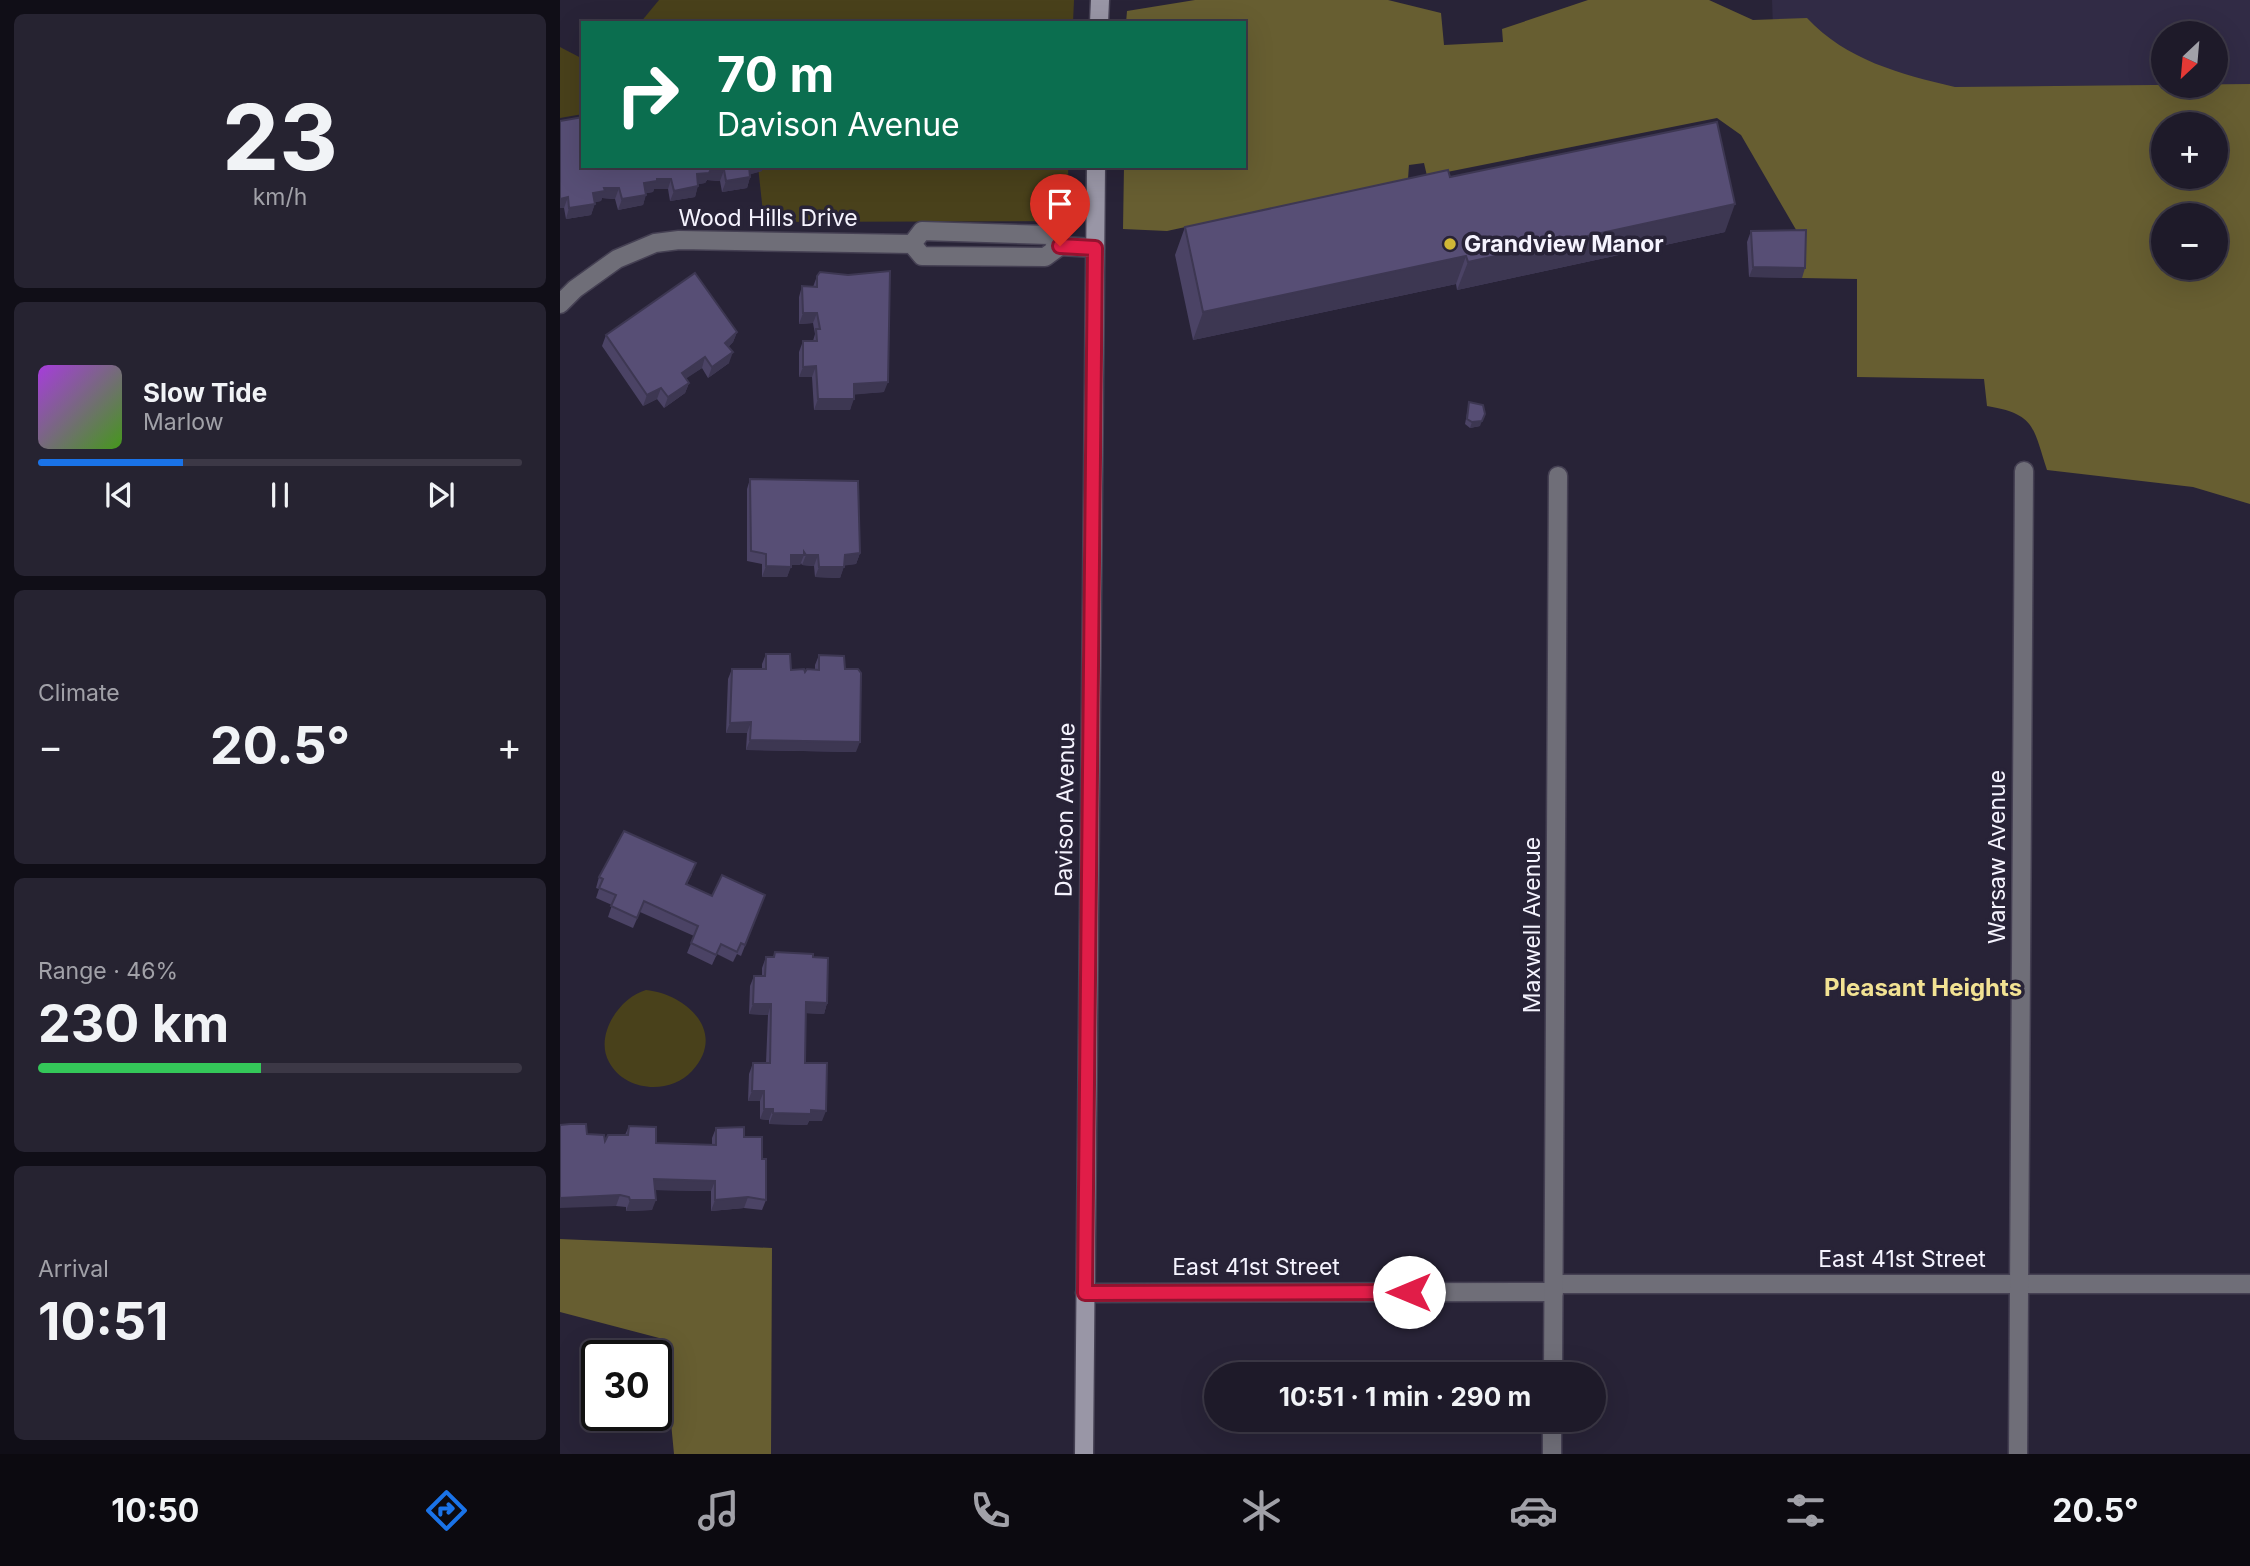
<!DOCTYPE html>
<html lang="en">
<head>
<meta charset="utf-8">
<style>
	:root { --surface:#1e1a29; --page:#262331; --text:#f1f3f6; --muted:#a1a1a8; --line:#3c3846; --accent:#1a73e8 }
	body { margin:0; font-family:Inter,sans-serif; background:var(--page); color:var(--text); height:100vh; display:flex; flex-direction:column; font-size:26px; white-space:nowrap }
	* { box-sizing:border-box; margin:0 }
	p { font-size:23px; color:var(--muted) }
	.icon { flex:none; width:38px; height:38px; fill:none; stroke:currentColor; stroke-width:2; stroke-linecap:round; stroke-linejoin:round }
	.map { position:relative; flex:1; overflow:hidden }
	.sheet { display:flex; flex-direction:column; gap:14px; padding:14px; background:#100e17; width:560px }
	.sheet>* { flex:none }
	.guide { position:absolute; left:21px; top:21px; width:665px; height:147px; border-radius:0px; box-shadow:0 7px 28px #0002,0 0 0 2px var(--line); background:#0b6e4f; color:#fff; overflow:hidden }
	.needle { width:46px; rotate:206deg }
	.tools { position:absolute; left:1591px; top:21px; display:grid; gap:14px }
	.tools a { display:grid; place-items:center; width:77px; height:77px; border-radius:50%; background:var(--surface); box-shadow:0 7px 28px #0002,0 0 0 2px var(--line); font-size:35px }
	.speed { position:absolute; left:21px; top:1340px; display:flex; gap:14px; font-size:35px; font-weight:700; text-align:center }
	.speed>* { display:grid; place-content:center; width:91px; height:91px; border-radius:50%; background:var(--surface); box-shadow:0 7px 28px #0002,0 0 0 2px var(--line); line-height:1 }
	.speed .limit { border:4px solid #111; border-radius:10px; background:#fff; color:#111 }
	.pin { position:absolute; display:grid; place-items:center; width:60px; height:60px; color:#fff; margin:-72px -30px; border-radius:50% 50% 50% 0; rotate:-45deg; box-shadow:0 0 7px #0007 }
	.pin .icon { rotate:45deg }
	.me { position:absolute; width:77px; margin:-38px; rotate:270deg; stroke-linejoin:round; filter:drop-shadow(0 0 5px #0008) }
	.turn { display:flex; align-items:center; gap:24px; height:147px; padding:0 21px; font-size:32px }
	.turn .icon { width:91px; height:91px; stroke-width:2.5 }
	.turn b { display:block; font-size:49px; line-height:60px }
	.big { font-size:52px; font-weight:700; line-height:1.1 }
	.sheet .tile { flex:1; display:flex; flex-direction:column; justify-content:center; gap:10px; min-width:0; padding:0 24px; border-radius:10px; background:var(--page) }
	.sheet .dial { align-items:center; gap:0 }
	.dial b { font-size:91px; line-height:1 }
	.song { display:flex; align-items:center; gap:21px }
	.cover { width:84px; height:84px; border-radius:10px; background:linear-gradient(135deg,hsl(280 70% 55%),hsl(100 70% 35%)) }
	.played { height:7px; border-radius:4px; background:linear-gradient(90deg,var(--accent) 30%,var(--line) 30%) }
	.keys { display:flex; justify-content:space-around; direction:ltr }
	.heat { display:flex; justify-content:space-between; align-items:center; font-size:38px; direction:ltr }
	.charge { height:10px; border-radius:5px; background:linear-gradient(90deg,#34c759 46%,var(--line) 0) }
	.trip { position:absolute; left:644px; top:1362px; width:402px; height:70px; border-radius:35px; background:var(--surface); box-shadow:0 7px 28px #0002,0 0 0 2px var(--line); font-weight:700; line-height:70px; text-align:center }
	.menu { display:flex; height:112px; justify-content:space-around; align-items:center; background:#0c0a10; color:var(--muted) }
	.menu .icon { width:49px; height:49px }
	.menu .current { color:var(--accent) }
	.menu b { font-size:32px; color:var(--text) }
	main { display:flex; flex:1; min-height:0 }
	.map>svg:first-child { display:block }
</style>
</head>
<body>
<main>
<section class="sheet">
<div class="tile dial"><b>23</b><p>km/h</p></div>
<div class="tile">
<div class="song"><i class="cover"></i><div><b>Slow Tide</b><p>Marlow</p></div></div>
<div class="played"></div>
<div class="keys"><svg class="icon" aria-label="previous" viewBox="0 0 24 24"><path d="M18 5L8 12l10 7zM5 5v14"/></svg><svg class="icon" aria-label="pause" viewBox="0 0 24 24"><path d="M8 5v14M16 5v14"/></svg><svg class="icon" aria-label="next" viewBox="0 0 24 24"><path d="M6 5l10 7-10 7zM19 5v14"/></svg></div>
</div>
<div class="tile"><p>Climate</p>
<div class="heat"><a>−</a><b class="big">20.5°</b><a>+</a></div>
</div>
<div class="tile"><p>Range · 46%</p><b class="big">230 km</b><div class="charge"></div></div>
<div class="tile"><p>Arrival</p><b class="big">10:51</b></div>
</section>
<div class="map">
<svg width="1690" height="1454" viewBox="0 0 1690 1454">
	<rect width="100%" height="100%" fill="#282337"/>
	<path fill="#312b45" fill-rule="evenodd" d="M1212 0H1690V133L1656 124H1603L1214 57ZM1603 33H1656V86H1603Z"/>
	<g fill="#49411b">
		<path d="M99 0H514L513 23H80Z"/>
		<path d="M0 47 23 59V114L0 118Z"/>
		<path d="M198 166H508L509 206 498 221 204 222Z"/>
		<path d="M86 990C126 994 168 1032 132 1071 110 1095 65 1092 49 1062 34 1035 60 997 86 990Z"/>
	</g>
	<g fill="#675e31" fill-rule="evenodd">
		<path d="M635 0H828L881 13 884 45 943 42 942 29 1028 0H1149L1193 20 1247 18C1286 60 1340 74 1395 87L1690 84V504L1633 487 1487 470C1473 428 1476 414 1427 406L1424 379 1297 377V279L1242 278V240L1181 135 1157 118 867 176 864 163 849 165 848 179 607 231 563 229 564 166H684V23H566L567 11ZM1603 124H1656V177H1603ZM1603 215H1656V268H1603Z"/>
		<path d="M0 1239 212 1248 211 1454H114L103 1339 0 1312Z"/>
	</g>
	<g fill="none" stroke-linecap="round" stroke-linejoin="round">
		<g stroke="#454053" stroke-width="21">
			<g id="street">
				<path d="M500 246 535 248"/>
				<path d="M0 304 15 289 57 259 95 243 119 240 352 244 362 256 485 257 500 246 489 235 362 231 352 244"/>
				<path d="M994 1284H1690"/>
				<path d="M525 1293 994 1292"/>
				<path d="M993 1374 998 476"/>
				<path d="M992 1454V1419"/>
				<path d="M1458 1454 1464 471"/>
			</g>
		</g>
		<g stroke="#454053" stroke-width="21">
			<g id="secondary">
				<path d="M539 23 540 0"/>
				<path d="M524 1454 536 166"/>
			</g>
		</g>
		<use href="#street" stroke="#6f6e78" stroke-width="18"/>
		<use href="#secondary" stroke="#9996a6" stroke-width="18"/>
	</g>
	<g fill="#4b4365">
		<path d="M0 121 202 171 190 174V177L187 188 162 192 160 181 147 180 145 183 138 184 135 197 110 201 108 189H94L93 192 86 193 83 205 58 210 55 199 42 198 41 201 35 202 31 215 6 219 4 208Z"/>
		<path d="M890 177 1165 232 897 290 896 284 633 340 615 255 625 227Z"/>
		<path d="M1191 231 1242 278 1189 277 1187 242Z"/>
		<path d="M257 276 324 392 294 394 290 410H254L252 377H239V352L243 341H253L255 334 253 323 239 324V297L242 286 253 287Z"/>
		<path d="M177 332 173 342 168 347 169 363 148 378 142 368 126 378 129 383 125 393 104 408 97 399 83 406 42 346 46 335Z"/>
		<path d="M909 402 920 426 910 428 905 424Z"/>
		<path d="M190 479 300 553 296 564 284 565 280 578 255 577 254 566 242 565 241 563 240 565H231L227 577H202V564L187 561V489Z"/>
		<path d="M206 654 231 670 245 672 255 669V665L259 655 285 669 296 752 186 750 187 733H166L168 679 172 669H202V664Z"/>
		<path d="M132 874 127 884 152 896 205 895 181 956 177 954 173 962 157 954 152 965 127 953 134 936 80 912 73 928 48 917 52 905 36 898 39 889 36 888 39 877Z"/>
		<path d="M215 952 253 957 267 1003 264 1014 246 1013 245 1063 262 1121H249L247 1125 209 1124V1120L200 1119V1101H188L189 1074 193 1063H206L208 1015 189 1014 190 986 194 976H202V968L206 957H213Z"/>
		<path d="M69 1126 96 1143 152 1145V1138L156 1128 184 1137 202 1159 206 1200 202 1210 184 1208 151 1211V1191L95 1190 92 1210 66 1211V1207L56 1206 27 1134 45 1141 65 1135Z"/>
	</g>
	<g fill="#3d3752">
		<path d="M188 166H203L202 171 185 176Z"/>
		<path d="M151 169 164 170 160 181 147 180 145 183 133 185 137 174Z"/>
		<path d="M190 177 187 188 162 192 166 181Z"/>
		<path d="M97 179H111L108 189H94L93 192 81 194 84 183Z"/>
		<path d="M138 186 135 197 110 201 114 191Z"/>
		<path d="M44 188H59L55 199 42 198 41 201 29 203 33 193Z"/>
		<path d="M86 195 83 205 58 210 62 199Z"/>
		<path d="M8 197 4 208H0V199Z"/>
		<path d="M35 204 31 215 6 219 9 208Z"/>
		<path d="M1175 204 1165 232 897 290 908 262Z"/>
		<path d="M906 256 896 284 633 340 643 312Z"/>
		<path d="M1193 267 1245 268 1242 278 1189 277Z"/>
		<path d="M243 313H257L253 323 239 324Z"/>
		<path d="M177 332 173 342 161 354 165 343Z"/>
		<path d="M173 352 169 363 148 378 152 367Z"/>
		<path d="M145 357 142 368 118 384 122 373Z"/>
		<path d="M256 366 252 377H239L243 367Z"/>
		<path d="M328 382 324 392 290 395 294 384Z"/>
		<path d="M129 383 125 393 104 408 108 397Z"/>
		<path d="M101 388 97 399 83 406 87 395Z"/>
		<path d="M258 399H294L290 410H254Z"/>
		<path d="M925 414 920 426 910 428 912 422Z"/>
		<path d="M300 553 296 564 282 566 285 555Z"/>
		<path d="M231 555H244L240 565H228Z"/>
		<path d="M246 555H258L254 566 242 565Z"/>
		<path d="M206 566 231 567 227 577H202Z"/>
		<path d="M259 567H284L280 578 255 577Z"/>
		<path d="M191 722 187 733H166L170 723Z"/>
		<path d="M190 740 300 742 296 752 186 750Z"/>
		<path d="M246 1002 267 1003 264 1014 242 1013Z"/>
		<path d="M193 1004H211L208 1015 189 1014Z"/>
		<path d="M192 1091H204L200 1101H188Z"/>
		<path d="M204 1109H213L209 1120 200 1119Z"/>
		<path d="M251 1110 266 1111 262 1121H249L247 1125 209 1124 213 1113Z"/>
		<path d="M94 1179 155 1181 151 1191 91 1190Z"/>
		<path d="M60 1195 56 1206 0 1208V1198Z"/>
		<path d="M188 1197 184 1208 151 1211 155 1200Z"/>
		<path d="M70 1200H96L92 1210 66 1211Z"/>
	</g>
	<g fill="#574e75" stroke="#3d3752" stroke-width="2">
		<path d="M23 117V166H189L190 177 166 181 164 170 151 169 149 173 137 174 138 186 114 191 111 179H97V181L84 183 86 195 62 199 59 188H44L45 191 33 193 35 204 9 208 8 197 0 199V121Z"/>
		<path d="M1157 122 1175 204 908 262 906 256 643 312 625 227 888 170 890 177Z"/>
		<path d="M1246 230 1245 268 1193 267 1191 231Z"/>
		<path d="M330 271 328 382 294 384V399H258L256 366 243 367V341H257L256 329H260L257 313H243L242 286 257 287V276L260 272 288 275Z"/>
		<path d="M135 273 177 332 165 343 173 352 152 367 145 357 122 373 129 383 108 397 101 388 87 395 46 335Z"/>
		<path d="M909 402 923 405 925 414 922 421 912 422 907 419Z"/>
		<path d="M190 479 298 481 300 553 285 555 284 567H259L258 555H246L244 552V555H231V567L206 566V554L191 551Z"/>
		<path d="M206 654H230L231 670 244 669 245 672 247 669 259 670V655L284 656 285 669H298L301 673 300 742 190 740 191 722 170 723 172 669H206Z"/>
		<path d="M64 831 136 863 126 884 152 896 162 875 205 895 185 945 181 943 177 952 161 944 156 955 131 943 138 926 84 901 77 918 51 906 56 895 39 888 43 879 39 877Z"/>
		<path d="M215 952 253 954V957L268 958 267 1003 246 1002 245 1063H267L266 1111 251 1110V1114L213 1113V1109H204V1091H192L193 1063H210L211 1004H193L194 976H205L206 957H214Z"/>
		<path d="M10 1124H26L27 1134 44 1135 45 1141 48 1135H68L69 1126 96 1127V1143L156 1145V1128L184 1127V1137H202V1159H206V1200L188 1197 155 1200V1181L94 1179 96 1200H70L69 1197 60 1195 0 1198V1125Z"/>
	</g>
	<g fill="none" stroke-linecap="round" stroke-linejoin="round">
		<g stroke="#92132f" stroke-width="18">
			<path id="route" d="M500 246 535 248 525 1293 849 1292"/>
		</g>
		<use href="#route" stroke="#e11d48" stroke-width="12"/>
	</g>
	<circle fill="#d0b736" stroke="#282337" stroke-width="2.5" cx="890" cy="244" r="7"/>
	<g text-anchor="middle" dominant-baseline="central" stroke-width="7" stroke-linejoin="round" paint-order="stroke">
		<g font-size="23" fill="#f5f3fe" stroke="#282337">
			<text x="208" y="218">Wood Hills Drive</text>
			<text transform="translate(505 810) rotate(-89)">Davison Avenue</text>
			<text transform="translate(1437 857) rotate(-90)">Warsaw Avenue</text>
			<text transform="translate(972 925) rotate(-90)">Maxwell Avenue</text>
			<text x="1342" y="1259">East 41st Street</text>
			<text x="696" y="1267">East 41st Street</text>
		</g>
		<g font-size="23" font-weight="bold" fill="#f5f3fe" stroke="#282337" text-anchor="start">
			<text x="904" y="244">Grandview Manor</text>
		</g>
		<g font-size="24" font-weight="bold" fill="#f2e293" stroke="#282337">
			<text x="1363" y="987">Pleasant Heights</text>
		</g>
	</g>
</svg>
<div class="tools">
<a><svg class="needle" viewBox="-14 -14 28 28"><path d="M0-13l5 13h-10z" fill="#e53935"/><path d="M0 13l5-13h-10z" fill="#a1a1a8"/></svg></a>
<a>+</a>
<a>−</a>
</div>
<div class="speed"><div class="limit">30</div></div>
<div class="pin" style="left:500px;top:246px;background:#d93025"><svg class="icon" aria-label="arrive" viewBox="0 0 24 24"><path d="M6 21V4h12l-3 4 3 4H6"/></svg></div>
<svg class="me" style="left:849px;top:1292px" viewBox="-20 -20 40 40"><circle r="19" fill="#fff"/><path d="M0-13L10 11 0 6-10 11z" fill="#e11d48"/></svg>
<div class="trip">10:51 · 1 min · 290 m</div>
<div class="guide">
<div class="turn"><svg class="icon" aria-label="right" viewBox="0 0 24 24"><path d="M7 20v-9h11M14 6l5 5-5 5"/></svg><div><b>70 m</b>Davison Avenue</div></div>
</div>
</div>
</main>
<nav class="menu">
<b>10:50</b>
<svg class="icon current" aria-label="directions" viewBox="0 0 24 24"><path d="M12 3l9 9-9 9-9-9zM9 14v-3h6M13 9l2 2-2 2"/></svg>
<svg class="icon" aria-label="music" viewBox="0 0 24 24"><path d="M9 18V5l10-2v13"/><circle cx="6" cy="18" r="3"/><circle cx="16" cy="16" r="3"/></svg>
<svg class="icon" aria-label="phone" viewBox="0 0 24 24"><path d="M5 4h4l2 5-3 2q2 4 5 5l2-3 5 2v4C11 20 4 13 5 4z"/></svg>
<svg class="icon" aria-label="climate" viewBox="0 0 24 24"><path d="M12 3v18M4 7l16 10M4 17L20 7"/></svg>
<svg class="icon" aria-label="car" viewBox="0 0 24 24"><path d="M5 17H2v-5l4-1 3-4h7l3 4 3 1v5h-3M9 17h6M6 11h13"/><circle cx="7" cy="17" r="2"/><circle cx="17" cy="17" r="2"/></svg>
<svg class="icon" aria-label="filters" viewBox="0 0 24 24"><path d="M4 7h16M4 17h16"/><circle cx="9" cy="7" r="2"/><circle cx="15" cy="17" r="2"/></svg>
<b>20.5°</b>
</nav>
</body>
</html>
